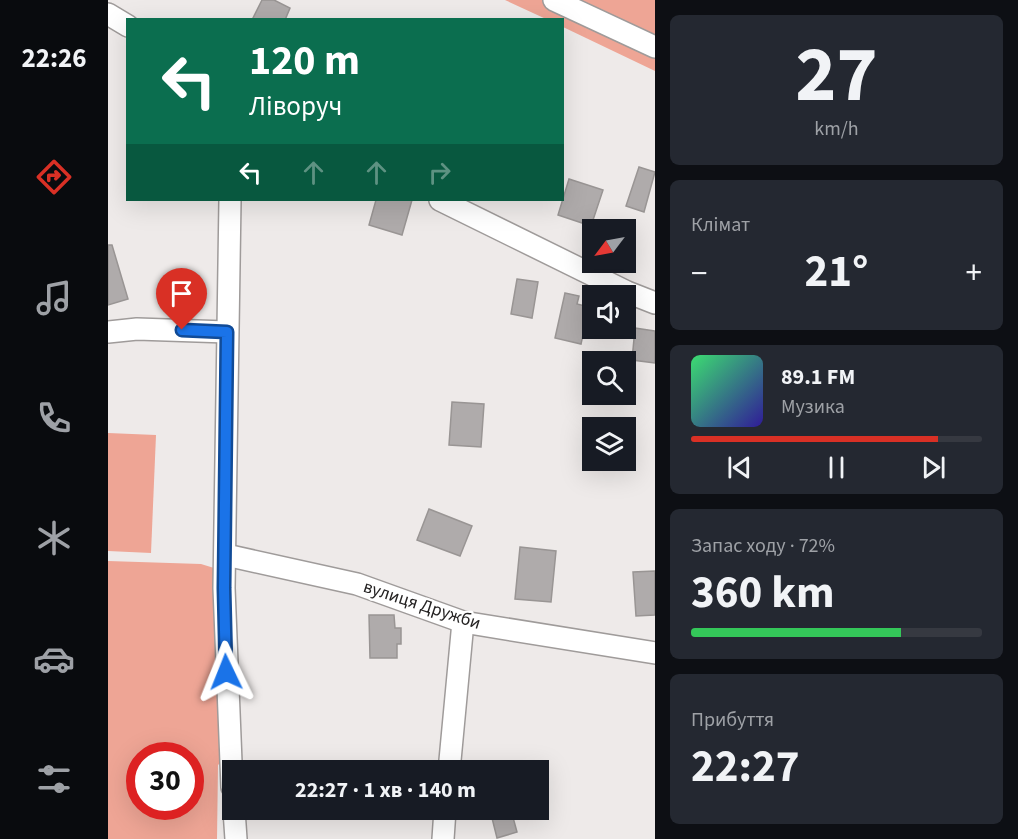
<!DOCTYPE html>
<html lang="uk">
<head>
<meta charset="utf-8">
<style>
	:root { --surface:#171b24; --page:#242831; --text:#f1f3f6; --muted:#9ea1a6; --line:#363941; --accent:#d93025 }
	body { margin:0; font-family:"Source Sans 3",sans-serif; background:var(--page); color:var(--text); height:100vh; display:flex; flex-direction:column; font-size:22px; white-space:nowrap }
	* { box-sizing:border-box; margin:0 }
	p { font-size:20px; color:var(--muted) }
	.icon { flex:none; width:33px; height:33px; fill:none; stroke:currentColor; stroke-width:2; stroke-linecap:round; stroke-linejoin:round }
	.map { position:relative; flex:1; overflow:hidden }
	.panel { display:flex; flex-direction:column; gap:15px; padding:15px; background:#0d0f14; width:363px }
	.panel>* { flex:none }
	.guide { position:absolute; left:18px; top:18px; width:438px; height:183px; border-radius:0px; box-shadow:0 6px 24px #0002; background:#0b6e4f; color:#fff; overflow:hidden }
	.needle { width:39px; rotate:238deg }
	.buttons { position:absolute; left:474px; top:219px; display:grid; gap:12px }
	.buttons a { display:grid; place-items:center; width:54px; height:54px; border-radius:0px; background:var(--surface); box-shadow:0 6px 24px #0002; font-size:30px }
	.speed { position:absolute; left:18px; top:742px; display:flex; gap:12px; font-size:30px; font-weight:700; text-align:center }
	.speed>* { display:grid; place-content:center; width:78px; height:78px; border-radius:50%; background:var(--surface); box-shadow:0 6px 24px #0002; line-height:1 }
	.speed .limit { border:9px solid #d22; background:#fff; color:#111 }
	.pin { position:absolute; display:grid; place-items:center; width:51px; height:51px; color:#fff; margin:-62px -26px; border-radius:50% 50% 50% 0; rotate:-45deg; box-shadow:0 0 6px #0007 }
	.pin .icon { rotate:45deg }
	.me { position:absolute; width:66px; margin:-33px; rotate:358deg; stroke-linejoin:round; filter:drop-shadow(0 0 4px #0008) }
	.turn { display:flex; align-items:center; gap:21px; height:126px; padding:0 24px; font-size:27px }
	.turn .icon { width:78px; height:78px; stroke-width:2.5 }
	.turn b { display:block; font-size:42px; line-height:51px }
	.lanes { display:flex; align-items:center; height:57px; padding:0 24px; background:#0003; justify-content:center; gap:30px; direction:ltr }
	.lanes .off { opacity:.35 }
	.big { font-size:45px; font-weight:700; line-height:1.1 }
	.panel .widget { flex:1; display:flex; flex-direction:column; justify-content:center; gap:9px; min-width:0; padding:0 21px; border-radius:9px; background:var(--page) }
	.panel .dial { align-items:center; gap:0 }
	.dial b { font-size:78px; line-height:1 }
	.song { display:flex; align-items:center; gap:18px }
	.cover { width:72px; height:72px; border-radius:9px; background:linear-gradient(135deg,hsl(140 70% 55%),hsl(250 70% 35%)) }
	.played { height:6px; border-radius:3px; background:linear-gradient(90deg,var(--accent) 85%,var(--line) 85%) }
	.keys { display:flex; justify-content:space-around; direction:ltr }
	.heat { display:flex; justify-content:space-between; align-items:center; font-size:33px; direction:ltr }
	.charge { height:9px; border-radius:4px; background:linear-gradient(90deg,#34c759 72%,var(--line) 0) }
	.trip { position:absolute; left:114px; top:760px; width:327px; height:60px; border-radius:0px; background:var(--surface); box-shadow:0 6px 24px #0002; font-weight:700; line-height:60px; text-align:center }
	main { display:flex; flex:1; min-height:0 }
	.menu { display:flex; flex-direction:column; width:108px; justify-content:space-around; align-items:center; background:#090b0e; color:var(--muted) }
	.menu .icon { width:42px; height:42px }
	.menu .active { color:var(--accent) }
	.menu b { font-size:27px; color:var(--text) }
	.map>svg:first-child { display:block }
</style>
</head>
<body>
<main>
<nav class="menu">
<b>22:26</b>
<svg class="icon active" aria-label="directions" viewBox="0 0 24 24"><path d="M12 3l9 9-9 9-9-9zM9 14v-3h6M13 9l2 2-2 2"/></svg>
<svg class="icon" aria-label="music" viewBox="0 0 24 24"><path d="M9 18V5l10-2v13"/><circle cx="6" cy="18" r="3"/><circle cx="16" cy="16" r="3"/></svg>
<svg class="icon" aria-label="phone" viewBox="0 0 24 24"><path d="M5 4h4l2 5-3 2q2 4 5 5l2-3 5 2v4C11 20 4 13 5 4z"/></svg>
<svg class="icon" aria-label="climate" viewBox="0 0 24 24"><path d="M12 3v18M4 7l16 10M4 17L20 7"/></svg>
<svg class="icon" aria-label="car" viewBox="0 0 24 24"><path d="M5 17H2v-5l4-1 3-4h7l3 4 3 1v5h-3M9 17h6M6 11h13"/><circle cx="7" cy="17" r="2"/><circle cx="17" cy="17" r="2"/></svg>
<svg class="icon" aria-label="filters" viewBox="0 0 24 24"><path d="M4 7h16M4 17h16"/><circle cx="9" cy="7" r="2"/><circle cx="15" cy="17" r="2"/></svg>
</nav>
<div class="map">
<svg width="547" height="839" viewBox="0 0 547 839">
	<rect width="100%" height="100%" fill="#eeeae9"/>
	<g fill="#eea595" fill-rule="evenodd">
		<path d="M397 0H547V71L455 27 454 20 438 19Z"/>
		<path d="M0 433 48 435 43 553 0 551Z"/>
		<path d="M0 561 93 564 106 568 117 758 110 765 109 839H0ZM32 756H82V807H32Z"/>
	</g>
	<g fill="#afabab" stroke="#999594" stroke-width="1.5">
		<path d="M154 0H166L182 8 177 20H144Z"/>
		<path d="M531 167 547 172 536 212 518 206Z"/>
		<path d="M461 179 495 190 483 226 450 215Z"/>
		<path d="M268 200H304L294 235 261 225Z"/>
		<path d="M0 245H4L20 299 0 305Z"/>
		<path d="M409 279 430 282 424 318 403 314Z"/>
		<path d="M457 293 471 296 469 304 481 307 473 344 447 338Z"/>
		<path d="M527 328 547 331V363L524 360Z"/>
		<path d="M344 402 376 404 373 447 341 445Z"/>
		<path d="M321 509 364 526 352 556 309 540Z"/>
		<path d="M412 547 448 551 443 602 407 599Z"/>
		<path d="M547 571V615L528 616 525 572Z"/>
		<path d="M261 615H286L287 628H293V644H289V658H262Z"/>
		<path d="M382 810H403L409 832 389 838Z"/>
	</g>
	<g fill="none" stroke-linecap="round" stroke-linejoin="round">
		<g stroke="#9f9b9a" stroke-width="24">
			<g id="minor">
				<path d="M446 0 547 47"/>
				<path d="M0 14 20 26"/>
				<path d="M122 200 116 588 124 787"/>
				<path d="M332 200 519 292 547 303"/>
				<path d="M0 332 29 329 119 332"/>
				<path d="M118 555 249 584 355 622 547 653"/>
				<path d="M341 771 355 622"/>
				<path d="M126 810 128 839"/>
				<path d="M335 839 337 810"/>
			</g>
		</g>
		<use href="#minor" stroke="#fff" stroke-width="21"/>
	</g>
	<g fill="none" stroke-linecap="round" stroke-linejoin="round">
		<g stroke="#114b97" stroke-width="15">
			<path id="route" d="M74 330 119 332 116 588 118 672"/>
		</g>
		<use href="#route" stroke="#1a73e8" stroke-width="10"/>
	</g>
	<g text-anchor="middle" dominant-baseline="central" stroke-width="4.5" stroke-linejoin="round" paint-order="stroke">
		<g font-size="18" fill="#252323" stroke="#fff">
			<text transform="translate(314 605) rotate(18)">вулиця Дружби</text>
		</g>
	</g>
</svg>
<div class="buttons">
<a><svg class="needle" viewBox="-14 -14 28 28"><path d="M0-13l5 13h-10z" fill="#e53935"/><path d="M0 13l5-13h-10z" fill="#9ea1a6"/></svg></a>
<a><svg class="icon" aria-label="sound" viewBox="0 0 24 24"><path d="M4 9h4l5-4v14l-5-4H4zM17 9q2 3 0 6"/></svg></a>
<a><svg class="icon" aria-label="search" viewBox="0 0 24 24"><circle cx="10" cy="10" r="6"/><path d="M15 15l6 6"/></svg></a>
<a><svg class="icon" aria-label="layers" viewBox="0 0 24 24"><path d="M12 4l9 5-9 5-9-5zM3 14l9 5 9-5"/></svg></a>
</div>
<div class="speed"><div class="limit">30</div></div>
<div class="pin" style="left:74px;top:330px;background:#d93025"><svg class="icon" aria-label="arrive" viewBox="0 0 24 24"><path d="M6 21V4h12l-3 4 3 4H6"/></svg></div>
<svg class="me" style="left:118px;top:672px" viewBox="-20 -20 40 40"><path d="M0-17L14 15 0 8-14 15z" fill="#1a73e8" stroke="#fff" stroke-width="4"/></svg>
<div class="trip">22:27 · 1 хв · 140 m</div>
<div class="guide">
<div class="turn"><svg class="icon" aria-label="left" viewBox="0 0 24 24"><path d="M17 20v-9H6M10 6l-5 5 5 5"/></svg><div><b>120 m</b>Ліворуч</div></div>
<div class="lanes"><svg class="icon" aria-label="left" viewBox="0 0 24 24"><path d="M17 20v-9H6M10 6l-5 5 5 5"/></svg><svg class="icon off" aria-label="ahead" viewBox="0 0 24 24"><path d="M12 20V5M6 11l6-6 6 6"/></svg><svg class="icon off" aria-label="ahead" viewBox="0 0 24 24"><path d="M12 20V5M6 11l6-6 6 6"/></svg><svg class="icon off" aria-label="right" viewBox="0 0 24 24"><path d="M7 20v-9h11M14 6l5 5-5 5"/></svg></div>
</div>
</div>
<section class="panel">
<div class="widget dial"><b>27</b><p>km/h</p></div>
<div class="widget"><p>Клімат</p>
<div class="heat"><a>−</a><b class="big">21°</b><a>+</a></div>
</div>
<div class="widget">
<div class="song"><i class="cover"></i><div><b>89.1 FM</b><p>Музика</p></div></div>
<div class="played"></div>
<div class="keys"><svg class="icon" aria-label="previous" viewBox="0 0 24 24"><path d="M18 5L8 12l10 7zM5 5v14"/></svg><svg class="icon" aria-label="pause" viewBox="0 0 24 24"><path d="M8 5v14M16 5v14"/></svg><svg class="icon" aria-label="next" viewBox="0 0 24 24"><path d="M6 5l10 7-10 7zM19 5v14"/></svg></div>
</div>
<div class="widget"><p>Запас ходу · 72%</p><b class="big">360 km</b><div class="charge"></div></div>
<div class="widget"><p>Прибуття</p><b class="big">22:27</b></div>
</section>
</main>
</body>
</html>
